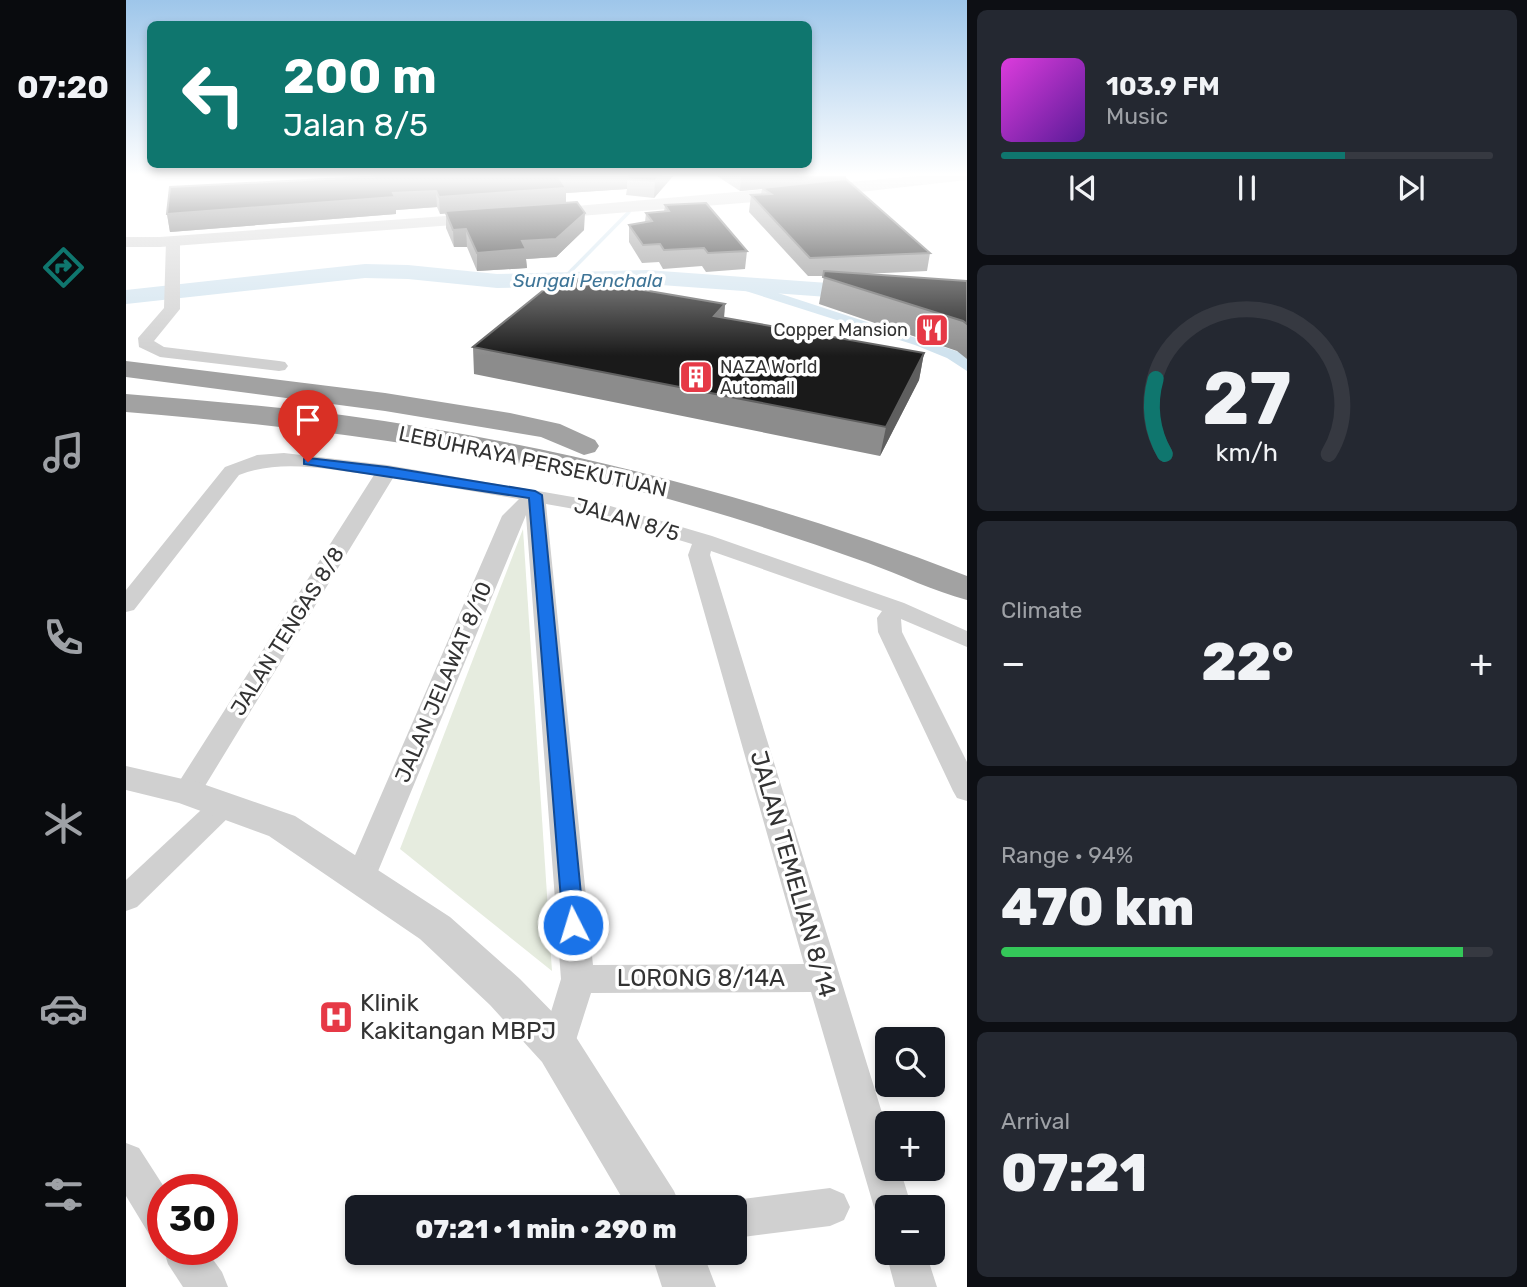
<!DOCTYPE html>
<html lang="en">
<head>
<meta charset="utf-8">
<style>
	:root { --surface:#171b24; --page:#242831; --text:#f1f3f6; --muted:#9ea1a6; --line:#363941; --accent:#0f766e }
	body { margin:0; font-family:Rubik,sans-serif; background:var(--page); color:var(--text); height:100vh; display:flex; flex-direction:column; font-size:26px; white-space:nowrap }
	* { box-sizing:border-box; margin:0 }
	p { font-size:23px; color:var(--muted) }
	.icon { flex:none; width:38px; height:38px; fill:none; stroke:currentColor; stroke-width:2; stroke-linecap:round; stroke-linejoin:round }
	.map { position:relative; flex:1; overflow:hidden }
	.sheet { display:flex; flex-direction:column; gap:10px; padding:10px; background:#0d0f14; width:560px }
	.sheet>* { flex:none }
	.guide { position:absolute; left:21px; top:21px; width:665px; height:147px; border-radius:10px; box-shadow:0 4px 10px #0003; background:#0f766e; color:#fff; overflow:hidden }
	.fabs { position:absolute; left:749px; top:1027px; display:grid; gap:14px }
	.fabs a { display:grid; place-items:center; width:70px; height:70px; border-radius:10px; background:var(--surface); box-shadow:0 4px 10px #0003; font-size:35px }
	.speed { position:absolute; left:21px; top:1174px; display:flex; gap:14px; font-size:35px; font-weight:700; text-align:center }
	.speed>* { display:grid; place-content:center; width:91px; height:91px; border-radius:50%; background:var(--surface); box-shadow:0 4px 10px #0003; line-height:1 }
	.speed .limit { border:10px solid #d22; background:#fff; color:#111 }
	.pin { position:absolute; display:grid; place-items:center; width:60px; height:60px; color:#fff; margin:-72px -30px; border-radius:50% 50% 50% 0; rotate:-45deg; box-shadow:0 0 7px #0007 }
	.pin .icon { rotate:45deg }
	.me { position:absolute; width:77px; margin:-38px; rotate:355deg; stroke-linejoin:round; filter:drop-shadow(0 0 5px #0008) }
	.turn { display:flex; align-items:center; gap:24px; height:147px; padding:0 21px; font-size:32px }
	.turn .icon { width:91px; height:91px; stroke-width:2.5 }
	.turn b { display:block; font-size:49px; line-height:60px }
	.big { font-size:52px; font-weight:800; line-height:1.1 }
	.sheet .card { flex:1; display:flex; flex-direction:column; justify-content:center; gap:10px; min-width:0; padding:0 24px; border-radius:10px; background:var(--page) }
	.sheet .dial { align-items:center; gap:0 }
	.dial svg { height:182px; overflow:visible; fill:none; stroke:var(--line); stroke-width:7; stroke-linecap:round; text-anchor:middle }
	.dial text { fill:var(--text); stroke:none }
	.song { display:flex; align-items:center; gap:21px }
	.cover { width:84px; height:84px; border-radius:10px; background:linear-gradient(135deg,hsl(300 70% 55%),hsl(270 70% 35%)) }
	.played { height:7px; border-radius:4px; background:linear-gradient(90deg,var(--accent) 70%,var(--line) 70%) }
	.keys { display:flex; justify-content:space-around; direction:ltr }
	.heat { display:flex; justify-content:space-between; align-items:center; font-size:38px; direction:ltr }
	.charge { height:10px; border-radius:5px; background:linear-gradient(90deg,#34c759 94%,var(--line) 0) }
	.trip { position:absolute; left:219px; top:1195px; width:402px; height:70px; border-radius:10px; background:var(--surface); box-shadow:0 4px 10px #0003; font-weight:800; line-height:70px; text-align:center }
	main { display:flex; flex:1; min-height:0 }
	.dock { display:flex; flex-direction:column; width:126px; justify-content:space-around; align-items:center; background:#090b0e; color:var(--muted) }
	.dock .icon { width:49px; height:49px }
	.dock .active { color:var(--accent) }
	.dock b { font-size:32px; color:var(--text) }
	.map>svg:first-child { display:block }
</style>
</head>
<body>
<main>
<nav class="dock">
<b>07:20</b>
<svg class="icon active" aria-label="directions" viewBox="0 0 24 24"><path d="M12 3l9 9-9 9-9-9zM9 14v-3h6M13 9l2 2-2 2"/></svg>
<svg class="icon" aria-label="music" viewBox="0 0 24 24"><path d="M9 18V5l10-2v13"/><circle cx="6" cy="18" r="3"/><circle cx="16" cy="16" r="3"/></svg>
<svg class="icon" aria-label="phone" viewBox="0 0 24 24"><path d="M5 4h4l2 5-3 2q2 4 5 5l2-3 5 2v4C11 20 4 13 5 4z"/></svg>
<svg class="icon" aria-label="climate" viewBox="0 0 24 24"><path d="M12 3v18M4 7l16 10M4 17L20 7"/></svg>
<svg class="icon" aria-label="car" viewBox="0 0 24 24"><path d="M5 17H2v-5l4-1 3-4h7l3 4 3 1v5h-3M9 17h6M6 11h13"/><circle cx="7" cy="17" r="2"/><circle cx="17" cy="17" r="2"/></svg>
<svg class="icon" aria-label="filters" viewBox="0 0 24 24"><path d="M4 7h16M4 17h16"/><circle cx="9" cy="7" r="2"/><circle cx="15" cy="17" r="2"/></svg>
</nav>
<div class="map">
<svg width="841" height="1287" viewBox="0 0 841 1287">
	<rect width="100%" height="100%" fill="#fff"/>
	<path fill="#e6ecdf" d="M397 529 426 971 274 849Z"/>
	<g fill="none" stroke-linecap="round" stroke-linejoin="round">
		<path stroke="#cfe2ee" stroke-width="3.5" d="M435 281 503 212"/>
		<path fill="#cfe2ee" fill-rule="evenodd" d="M609 279 833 352 841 358V371L821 358 789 345 604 286V280Z"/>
		<path fill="#cfe2ee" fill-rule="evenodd" d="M239 264 282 265 371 274 521 270 841 293V307L521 284 371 288 282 279 239 278 0 304V290Z"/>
		<g fill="#d0d0d0" fill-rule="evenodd">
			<path d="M47 237 54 241V309L28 341 38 347 153 361 159 362 162 366 159 370 153 371 34 357 13 347 12 338 38 308 40 241Z"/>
			<path d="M158 453 261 465 464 500 586 536 778 603 841 631V647L775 619 776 632 841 762V801L831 798 827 791 752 632 751 618 756 611 585 551 584 555 761 1129V1169H774L786 1208H761V1225L752 1221 685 992 465 993 444 1059 432 1063 420 1059 414 1048 435 979 400 515 250 876 246 884 235 888 224 884 220 876 376 516 393 499 267 478 71 799 61 802 51 799 47 792 51 785 248 475C203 470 156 458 113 475L8 610 0 612V590L99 467 131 455ZM420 504 454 510 566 544 562 555 678 964 467 965Z"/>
			<path d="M99 794 109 797 113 804 109 811 11 907 0 911V880L89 797Z"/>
			<path d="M0 1143 13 1148 40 1190H37V1239L23 1234 0 1196Z"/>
			<path d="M704 1188 718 1194 724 1207 718 1220 704 1226 609 1238V1208H594L609 1200Z"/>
			<path d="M37 1248 80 1250 96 1272 102 1287H57L42 1264Z"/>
			<path d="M761 1249V1253H800L811 1287H769L760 1253Z"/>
		</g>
		<g fill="#d0d0d0" fill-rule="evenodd">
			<path d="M792 176H841V180L680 198 416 219 408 214 416 209Z"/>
			<path d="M361 213 370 218 367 222 34 247H0V237H34Z"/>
			<path d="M0 766 74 783 169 816 324 917 394 979 448 1034 548 1191 555 1208H502L416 1062 364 1005 294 939 143 836 53 803 0 790Z"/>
			<path d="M525 1253H577L590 1287H536Z"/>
		</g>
		<g fill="#a2a2a2" fill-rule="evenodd">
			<path d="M0 361 259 393 384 413 434 424 469 440 473 446 469 452 458 455 415 437 259 411 0 377Z"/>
			<path d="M0 394C72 400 144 406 216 415 430 444 640 498 841 576V600C807 591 775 575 742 563 675 539 608 517 539 498 363 450 182 427 0 412Z"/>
		</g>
	</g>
	<g fill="#8c8c8c">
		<path d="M256 176H547L528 198 500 195 501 189 440 193V203L458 230 430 257 400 259 401 268 351 271 341 247H328L320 228V213L314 214 311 207 270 210V214L44 232 41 214Z"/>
		<path d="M591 176H720V179L804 253 801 271 737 274 841 281V359L831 351 693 304 698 276H682L623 212 625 195 635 194 636 189 614 191Z"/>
		<path d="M539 205 621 251 619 269 580 272 576 266 537 269 533 262 516 263 503 242V225L519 222 520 213 538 212Z"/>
		<path d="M599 304 598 318 798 353 793 380 754 456 348 374 347 347Z"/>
	</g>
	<g fill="#5f5f5f">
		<path d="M445 176H506L501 179V189L440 193V204L314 214 313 197 433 177Z"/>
		<path d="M534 176H547L528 198 529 181Z"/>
		<path d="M615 176H720L719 181 636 188V189L614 191Z"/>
		<path d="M310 191 311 207 270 210V214L44 232 41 214 267 193Z"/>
		<path d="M459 213 458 230 430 257 400 259 401 268 351 271V253L396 241Z"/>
		<path d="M340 229 341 247H328L327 230Z"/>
		<path d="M599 304 597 329 588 316Z"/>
		<path d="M798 353 793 380 754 456 760 427Z"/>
	</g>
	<g fill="#1a1a1a" stroke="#5f5f5f" stroke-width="2">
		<path d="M256 176H445L433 177 440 188 313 197 310 191 267 193 269 197 41 214 44 187Z"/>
		<path d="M503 176H534L529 181 501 179Z"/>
		<path d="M720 179 804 253 684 258 625 195 645 194 636 188Z"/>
		<path d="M451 202 459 213 430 239 396 241 400 249 351 253 340 229 327 230 319 211Z"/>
		<path d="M580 203 621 251 582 253 578 248 538 250 534 244 517 245 503 225 526 221 520 213 543 211 539 205Z"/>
		<path d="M698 271 841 281V324L837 321 697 277Z"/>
		<path d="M435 276 599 304 588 316 798 353 760 427 347 347Z"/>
	</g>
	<linearGradient id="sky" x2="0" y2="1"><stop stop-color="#9ec6ea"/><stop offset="0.49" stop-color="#fff"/><stop offset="1" stop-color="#fff" stop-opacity="0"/></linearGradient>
	<rect width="841" height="356" fill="url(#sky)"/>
	<path fill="#1a73e8" stroke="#114b97" stroke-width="2" d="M182 458 261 467 409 491 416 495 458 925 455 931 447 933 440 931 437 925 403 498 178 464V459Z"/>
	<defs>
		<g id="restaurant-square" transform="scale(1.75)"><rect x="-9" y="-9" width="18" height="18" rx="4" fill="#e63946" stroke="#fff"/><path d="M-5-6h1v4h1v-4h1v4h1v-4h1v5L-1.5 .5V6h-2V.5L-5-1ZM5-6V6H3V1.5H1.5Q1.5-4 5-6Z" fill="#fff"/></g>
		<g id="building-square" transform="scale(1.75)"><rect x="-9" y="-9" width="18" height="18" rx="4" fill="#e63946" stroke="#fff"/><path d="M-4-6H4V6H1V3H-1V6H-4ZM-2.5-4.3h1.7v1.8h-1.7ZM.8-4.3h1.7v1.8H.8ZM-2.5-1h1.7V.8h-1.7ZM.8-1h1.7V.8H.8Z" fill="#fff"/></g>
		<g id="hospital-square" transform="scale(1.75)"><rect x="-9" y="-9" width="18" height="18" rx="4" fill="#e63946" stroke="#fff"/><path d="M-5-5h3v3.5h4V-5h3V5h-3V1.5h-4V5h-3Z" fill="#fff"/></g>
	</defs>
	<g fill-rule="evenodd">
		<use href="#restaurant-square" x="806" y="330"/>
		<use href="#building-square" x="570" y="377"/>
		<use href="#hospital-square" x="210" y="1017"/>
	</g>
	<g text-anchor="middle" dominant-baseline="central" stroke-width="7" stroke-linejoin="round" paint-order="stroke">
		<g font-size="18" fill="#333" stroke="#fff" text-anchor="end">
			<text x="782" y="330">Copper Mansion</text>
			<text x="594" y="367" text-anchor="start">NAZA World<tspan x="594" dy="21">Automall</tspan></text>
		</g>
		<g font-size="19" font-style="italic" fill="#3f7597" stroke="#fff">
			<text x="462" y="280">Sungai Penchala</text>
		</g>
		<g font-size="21" fill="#333" stroke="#fff">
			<text transform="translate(407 461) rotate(12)">LEBUHRAYA PERSEKUTUAN</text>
			<text transform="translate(501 519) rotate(16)">JALAN 8/5</text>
			<text transform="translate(161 631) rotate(-58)">JALAN TENGAS 8/8</text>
			<text transform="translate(317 682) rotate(-67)">JALAN JELAWAT 8/10</text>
		</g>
		<g font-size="24" fill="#333" stroke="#fff">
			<text transform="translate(667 874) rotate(74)">JALAN TEMELIAN 8/14</text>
			<text x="575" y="978">LORONG 8/14A</text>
		</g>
		<g font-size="24" fill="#333" stroke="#fff" text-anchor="start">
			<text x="234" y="1003">Klinik<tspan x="234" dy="28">Kakitangan MBPJ</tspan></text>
		</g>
	</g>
</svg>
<div class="fabs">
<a><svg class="icon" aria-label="search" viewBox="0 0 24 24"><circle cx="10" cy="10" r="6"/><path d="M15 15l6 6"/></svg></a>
<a>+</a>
<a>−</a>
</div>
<div class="speed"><div class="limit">30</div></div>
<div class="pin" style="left:182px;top:462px;background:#d93025"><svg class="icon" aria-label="arrive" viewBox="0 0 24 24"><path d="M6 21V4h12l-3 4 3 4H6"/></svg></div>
<svg class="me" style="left:447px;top:925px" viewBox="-20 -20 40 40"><circle r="17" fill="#1a73e8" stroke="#fff" stroke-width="3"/><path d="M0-11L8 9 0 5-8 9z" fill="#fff"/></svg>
<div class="trip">07:21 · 1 min · 290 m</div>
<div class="guide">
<div class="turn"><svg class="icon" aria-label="left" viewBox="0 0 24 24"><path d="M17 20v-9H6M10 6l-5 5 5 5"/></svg><div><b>200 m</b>Jalan 8/5</div></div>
</div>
</div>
<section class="sheet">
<div class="card">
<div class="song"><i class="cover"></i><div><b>103.9 FM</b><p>Music</p></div></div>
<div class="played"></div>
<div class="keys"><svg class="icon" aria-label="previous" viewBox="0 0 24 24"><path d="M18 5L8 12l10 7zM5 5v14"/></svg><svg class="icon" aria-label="pause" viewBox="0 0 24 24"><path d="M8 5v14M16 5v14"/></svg><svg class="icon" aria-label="next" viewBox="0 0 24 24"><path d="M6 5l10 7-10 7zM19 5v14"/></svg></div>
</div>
<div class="card dial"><svg viewBox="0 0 100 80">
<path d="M14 69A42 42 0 1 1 86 69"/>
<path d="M14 69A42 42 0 0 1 10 36" stroke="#0f766e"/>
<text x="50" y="56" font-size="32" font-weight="700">27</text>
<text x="50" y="72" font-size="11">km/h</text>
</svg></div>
<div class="card"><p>Climate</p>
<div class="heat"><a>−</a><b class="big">22°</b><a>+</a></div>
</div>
<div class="card"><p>Range · 94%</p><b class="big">470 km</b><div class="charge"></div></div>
<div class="card"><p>Arrival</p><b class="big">07:21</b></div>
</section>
</main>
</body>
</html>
